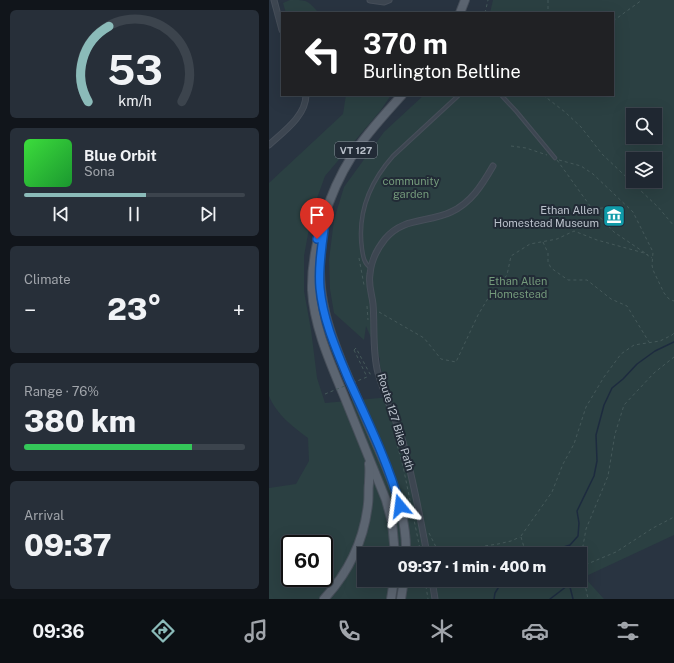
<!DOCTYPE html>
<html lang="en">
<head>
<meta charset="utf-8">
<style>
	:root { --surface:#1f2731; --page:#272f39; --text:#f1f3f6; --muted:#a1a5ab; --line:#3c444d; --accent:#8bbbb9 }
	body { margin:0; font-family:"Public Sans",sans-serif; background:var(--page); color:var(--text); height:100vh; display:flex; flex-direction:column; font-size:15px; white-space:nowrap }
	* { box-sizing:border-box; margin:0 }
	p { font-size:13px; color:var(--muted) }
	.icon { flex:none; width:22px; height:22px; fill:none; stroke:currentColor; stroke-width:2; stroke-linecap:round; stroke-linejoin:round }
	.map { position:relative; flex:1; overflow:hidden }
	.side { display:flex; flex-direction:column; gap:10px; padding:10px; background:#11151b; width:269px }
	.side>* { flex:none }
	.hud { position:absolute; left:12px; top:12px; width:333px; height:84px; border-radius:0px; box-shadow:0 4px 16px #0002,0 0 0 1px var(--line); background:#202124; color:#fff; overflow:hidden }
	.buttons { position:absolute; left:357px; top:108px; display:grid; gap:8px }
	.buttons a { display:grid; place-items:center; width:36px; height:36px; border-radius:0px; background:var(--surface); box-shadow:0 4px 16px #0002,0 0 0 1px var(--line); font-size:20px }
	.speed { position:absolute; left:12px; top:535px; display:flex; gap:8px; font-size:20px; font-weight:700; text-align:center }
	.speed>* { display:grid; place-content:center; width:52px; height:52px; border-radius:50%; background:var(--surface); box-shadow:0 4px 16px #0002,0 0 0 1px var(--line); line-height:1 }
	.speed .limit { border:2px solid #111; border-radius:6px; background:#fff; color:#111 }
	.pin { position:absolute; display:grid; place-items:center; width:34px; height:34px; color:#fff; margin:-41px -17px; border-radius:50% 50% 50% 0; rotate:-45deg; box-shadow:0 0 4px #0007 }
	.pin .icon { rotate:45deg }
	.me { position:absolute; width:44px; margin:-22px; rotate:344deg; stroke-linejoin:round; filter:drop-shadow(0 0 3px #0008) }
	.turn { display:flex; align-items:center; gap:14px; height:84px; padding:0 16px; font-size:18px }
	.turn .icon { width:52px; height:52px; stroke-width:2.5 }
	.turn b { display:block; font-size:28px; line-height:34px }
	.big { font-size:30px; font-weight:800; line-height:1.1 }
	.side .widget { flex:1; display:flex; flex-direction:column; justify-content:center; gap:6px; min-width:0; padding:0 14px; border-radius:6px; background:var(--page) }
	.side .dial { align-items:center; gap:0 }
	.dial svg { height:104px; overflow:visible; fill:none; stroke:var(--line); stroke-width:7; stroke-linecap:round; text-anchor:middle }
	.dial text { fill:var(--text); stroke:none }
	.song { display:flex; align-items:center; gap:12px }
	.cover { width:48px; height:48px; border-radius:6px; background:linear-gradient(135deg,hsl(120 70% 55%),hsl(130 70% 35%)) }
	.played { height:4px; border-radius:2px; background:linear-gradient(90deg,var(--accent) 55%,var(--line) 55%) }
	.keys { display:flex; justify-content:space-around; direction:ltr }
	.heat { display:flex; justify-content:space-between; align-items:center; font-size:22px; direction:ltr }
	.charge { height:6px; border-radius:3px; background:linear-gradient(90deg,#34c759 76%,var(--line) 0) }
	.trip { position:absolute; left:88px; top:547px; width:230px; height:40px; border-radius:0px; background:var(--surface); box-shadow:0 4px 16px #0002,0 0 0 1px var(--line); font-weight:800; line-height:40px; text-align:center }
	.tabs { display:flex; height:64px; justify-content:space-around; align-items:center; background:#0c1014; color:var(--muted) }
	.tabs .icon { width:28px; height:28px }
	.tabs .active { color:var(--accent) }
	.tabs b { font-size:18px; color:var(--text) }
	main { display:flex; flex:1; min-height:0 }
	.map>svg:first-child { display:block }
</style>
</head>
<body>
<main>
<section class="side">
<div class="widget dial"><svg viewBox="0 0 100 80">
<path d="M14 69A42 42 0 1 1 86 69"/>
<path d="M14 69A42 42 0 0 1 30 11" stroke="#8bbbb9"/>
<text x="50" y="56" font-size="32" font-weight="700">53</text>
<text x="50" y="72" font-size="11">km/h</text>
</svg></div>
<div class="widget">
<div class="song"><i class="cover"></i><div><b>Blue Orbit</b><p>Sona</p></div></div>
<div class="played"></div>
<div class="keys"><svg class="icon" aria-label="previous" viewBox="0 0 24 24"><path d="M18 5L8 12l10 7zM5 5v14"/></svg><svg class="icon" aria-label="pause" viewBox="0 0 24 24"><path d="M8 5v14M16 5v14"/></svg><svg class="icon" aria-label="next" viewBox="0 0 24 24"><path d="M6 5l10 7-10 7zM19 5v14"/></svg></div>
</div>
<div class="widget"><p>Climate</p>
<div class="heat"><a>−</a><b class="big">23°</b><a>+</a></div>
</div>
<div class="widget"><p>Range · 76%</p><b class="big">380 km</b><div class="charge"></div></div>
<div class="widget"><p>Arrival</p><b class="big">09:37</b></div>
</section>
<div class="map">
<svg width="405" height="599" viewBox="0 0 405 599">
	<rect width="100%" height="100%" fill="#293441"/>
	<g fill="#2b4042" fill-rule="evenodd">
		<path d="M21 0C39 0 38 0 50 13H17L14 3Z"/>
		<path d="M224 0H405V535L315 577 335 599H0V488L27 484 40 461 39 438C24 427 7 414 0 396V183L74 114 77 95H122L112 110 56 176 43 212 35 256V291L42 330 48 378 56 403 122 397 111 366V359L97 326 95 340 65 313 61 289 60 260 65 220 75 187 115 132 155 95H344V13H221ZM364 115H386V137H364ZM364 159H386V181H364ZM21 544H55V578H21ZM95 554H311V580H95Z"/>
	</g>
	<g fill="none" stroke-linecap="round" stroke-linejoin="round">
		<g stroke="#1d2b3f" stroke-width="1.5">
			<path d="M251 554 279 552 301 545 309 536 310 523 308 511 325 476 328 461 327 435 335 405 343 388 354 379 368 364 386 351 405 342"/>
			<path d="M225 599 226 593 234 580"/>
			<path d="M281 599 298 586 301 587 304 599"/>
		</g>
		<g stroke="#474f5a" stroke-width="4.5">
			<g id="service">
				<path d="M232 95 247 111 286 158"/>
				<path d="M102 268C95 264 94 256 93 249 88 213 101 182 124 156L190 95"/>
			</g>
		</g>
		<g stroke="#474f5a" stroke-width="7">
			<g id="minor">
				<path d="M5 0 13 30"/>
				<path d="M101 0 115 2 120 0"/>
				<path d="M0 145C14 132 37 116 37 95"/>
				<path d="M158 554C151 516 144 479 134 442 127 419 116 397 109 373 103 351 106 327 104 304 103 294 99 285 101 274 102 261 108 249 116 239 134 217 159 223 182 212 202 203 213 185 224 166"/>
				<path d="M163 580 166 599"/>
			</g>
		</g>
		<g stroke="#474f5a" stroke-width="10">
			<g id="primary">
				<path d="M191 13 196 0"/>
				<path d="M53 242C45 294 61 335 81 382 91 405 101 429 111 452 125 484 138 518 137 554"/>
				<path d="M126 554 123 522 117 500C103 465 89 431 75 396 61 362 45 327 43 290 42 247 60 192 83 156 97 134 116 114 133 95"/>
				<path d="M55 599C79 573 95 540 99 504 100 497 99 490 100 483 100 476 101 470 100 464"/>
				<path d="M122 599 125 580"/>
				<path d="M132 599 135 580"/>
			</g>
		</g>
		<g stroke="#45595a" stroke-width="1" stroke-dasharray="3 3" stroke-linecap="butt">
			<path d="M279 0V13"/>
			<path d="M216 13 219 0"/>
			<path d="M344 21 373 0"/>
			<path d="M274 95 296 112 312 127 333 154 389 207 405 226"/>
			<path d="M242 146 257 148 278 155"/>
			<path d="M288 160 324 210 345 232 379 255"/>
			<path d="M290 160 312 166 324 174 364 212 384 252 383 265 384 270 395 293 400 299 405 301"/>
			<path d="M325 209 350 206 352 209 349 214"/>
			<path d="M274 242 279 253V262L282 268 299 280H318L342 299 358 306 380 342"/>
			<path d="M90 258 95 285"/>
			<path d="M98 306 99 320"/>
			<path d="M110 312 155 338 172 359 187 362 209 315 221 295 238 275 242 256 261 244 288 239 305 231 328 240 375 253 383 258"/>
			<path d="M85 350 87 348 101 374H103"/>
			<path d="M85 350 98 377"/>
			<path d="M125 434 134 466 152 554"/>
			<path d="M160 533 167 547 171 550 195 549 229 544 242 541 251 537"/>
			<path d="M252 536 283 492 294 464 305 444 317 407 335 377 352 354 365 345 391 341 403 335 405 333"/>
			<path d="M252 537 257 554"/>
			<path d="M303 554 314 546 317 529 339 476 346 434 355 405 385 373 405 357"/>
			<path d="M311 567 347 552 384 528 405 517"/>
			<path d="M156 580 159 599"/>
			<path d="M274 580 277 581 283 580"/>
			<path d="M308 580 317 589 319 599"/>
		</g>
		<use href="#service" stroke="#3d4651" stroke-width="2.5"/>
		<use href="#minor" stroke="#3d4651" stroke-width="5"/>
		<use href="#primary" stroke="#5c6571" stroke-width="8"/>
		<path stroke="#45595a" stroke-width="1" stroke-dasharray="3 3" stroke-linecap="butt" d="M56 394 98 377"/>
	</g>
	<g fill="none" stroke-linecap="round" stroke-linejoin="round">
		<g stroke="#114b97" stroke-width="10">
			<path id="route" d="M48 239 57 215C54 239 49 264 51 288 54 320 67 349 79 378 98 420 119 462 131 506"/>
		</g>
		<use href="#route" stroke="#1a73e8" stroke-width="7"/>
	</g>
	<defs>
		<g id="museum-square" transform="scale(1.15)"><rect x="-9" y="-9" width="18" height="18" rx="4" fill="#0f9aa8" stroke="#222b36"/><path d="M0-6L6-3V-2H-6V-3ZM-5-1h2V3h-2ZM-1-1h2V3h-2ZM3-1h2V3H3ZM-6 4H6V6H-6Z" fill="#fff"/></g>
	</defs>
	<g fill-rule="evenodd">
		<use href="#museum-square" x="345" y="216"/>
	</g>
	<g text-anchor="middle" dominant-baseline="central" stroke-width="4" stroke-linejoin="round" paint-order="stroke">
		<rect fill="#222b36" stroke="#8c949e" stroke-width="1" x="66" y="142" width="42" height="16" rx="3"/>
		<g font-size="10" font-weight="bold" fill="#bac1cb">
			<text x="87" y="150">VT 127</text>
		</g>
		<g font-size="11" fill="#749a7b" stroke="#222b36">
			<text x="142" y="181">community<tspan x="142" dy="13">garden</tspan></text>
			<text x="249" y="281">Ethan Allen<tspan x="249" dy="13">Homestead</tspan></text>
		</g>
		<g font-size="11" fill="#bac1cb" stroke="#222b36" text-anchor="end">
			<text x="330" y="210">Ethan Allen<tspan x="330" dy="13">Homestead Museum</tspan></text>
		</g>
		<g font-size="11" fill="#bac1cb" stroke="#222b36">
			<text transform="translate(127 422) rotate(73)">Route 127 Bike Path</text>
		</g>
	</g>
</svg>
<div class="buttons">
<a><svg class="icon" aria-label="search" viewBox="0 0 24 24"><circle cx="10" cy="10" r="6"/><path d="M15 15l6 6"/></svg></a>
<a><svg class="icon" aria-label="layers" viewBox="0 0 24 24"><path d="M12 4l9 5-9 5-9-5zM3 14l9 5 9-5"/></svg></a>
</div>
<div class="speed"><div class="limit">60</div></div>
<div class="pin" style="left:48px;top:239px;background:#d93025"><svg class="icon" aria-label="arrive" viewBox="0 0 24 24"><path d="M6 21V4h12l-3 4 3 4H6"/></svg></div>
<svg class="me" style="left:131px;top:506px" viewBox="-20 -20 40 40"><path d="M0-17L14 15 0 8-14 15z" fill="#1a73e8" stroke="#fff" stroke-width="4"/></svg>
<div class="trip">09:37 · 1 min · 400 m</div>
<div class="hud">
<div class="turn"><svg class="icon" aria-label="left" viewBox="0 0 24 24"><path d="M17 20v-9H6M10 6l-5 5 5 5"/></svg><div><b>370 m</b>Burlington Beltline</div></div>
</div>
</div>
</main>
<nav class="tabs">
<b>09:36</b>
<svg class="icon active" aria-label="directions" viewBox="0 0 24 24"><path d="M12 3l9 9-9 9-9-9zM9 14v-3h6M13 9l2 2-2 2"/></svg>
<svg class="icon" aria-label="music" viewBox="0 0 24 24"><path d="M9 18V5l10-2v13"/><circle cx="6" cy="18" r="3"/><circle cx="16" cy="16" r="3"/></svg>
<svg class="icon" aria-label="phone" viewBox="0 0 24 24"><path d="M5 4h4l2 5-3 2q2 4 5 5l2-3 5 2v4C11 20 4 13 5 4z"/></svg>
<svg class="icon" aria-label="climate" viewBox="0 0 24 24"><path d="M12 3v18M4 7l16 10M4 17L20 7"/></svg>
<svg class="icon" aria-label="car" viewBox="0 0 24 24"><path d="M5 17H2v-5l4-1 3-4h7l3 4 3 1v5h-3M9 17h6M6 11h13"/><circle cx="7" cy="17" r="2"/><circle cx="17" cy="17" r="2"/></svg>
<svg class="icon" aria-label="filters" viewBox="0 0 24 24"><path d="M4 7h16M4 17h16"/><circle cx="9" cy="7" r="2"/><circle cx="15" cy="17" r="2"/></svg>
</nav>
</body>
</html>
